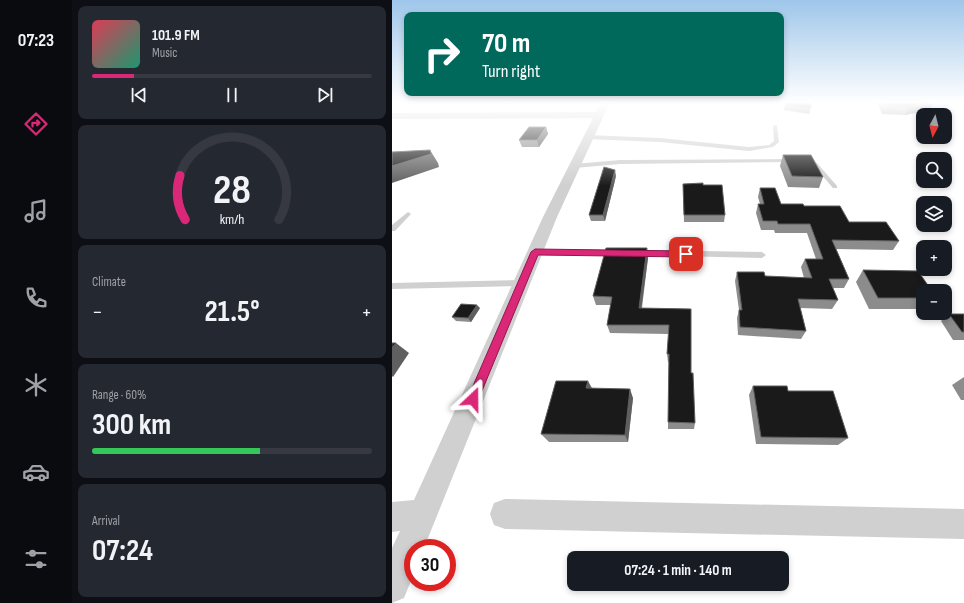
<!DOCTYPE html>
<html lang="en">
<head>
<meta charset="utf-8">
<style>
	:root { --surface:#171b24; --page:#242831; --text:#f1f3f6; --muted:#9ea1a6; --line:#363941; --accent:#db2777 }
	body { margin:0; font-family:"Sofia Sans Condensed",sans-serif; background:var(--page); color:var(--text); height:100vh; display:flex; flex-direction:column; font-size:15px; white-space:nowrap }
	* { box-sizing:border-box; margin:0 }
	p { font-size:13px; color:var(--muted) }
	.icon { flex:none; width:22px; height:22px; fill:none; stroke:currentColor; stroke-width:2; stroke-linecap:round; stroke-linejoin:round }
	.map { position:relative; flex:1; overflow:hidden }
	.details { display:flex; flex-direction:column; gap:6px; padding:6px; background:#0d0f14; width:320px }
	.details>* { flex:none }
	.guide { position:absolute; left:12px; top:12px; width:380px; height:84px; border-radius:8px; box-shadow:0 2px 6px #0003; background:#00695c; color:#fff; overflow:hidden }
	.needle { width:26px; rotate:187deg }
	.fabs { position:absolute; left:524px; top:108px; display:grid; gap:8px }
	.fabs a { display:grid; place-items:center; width:36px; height:36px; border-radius:8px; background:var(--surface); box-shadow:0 2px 6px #0003; font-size:20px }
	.speed { position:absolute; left:12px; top:539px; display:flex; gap:8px; font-size:20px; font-weight:700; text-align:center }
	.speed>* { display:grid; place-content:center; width:52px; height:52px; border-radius:50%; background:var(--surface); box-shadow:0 2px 6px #0003; line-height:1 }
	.speed .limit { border:6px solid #d22; background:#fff; color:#111 }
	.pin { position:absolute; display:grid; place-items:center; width:34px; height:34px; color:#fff; margin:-17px; border-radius:8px; box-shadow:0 2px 6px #0006 }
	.me { position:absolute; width:44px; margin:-22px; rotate:23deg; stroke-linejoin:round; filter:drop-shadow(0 0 3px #0008) }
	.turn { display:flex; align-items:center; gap:14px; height:84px; padding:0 12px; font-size:18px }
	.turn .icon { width:52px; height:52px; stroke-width:2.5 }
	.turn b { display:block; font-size:28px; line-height:34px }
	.big { font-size:30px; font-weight:700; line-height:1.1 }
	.details .tile { flex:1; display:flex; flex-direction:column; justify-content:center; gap:6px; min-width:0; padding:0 14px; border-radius:8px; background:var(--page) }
	.details .dial { align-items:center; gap:0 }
	.dial svg { height:104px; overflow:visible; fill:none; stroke:var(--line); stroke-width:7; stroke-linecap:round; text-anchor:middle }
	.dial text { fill:var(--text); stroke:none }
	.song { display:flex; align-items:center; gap:12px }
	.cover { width:48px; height:48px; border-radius:6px; background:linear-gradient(135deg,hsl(350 70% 55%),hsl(160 70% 35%)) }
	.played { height:4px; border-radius:2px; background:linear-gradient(90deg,var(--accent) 15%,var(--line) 15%) }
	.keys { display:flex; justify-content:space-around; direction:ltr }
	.heat { display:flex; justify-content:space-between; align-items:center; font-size:22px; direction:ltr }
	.charge { height:6px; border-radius:3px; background:linear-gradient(90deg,#34c759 60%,var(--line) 0) }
	.trip { position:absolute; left:175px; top:551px; width:222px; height:40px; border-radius:8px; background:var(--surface); box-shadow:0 2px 6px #0003; font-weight:700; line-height:40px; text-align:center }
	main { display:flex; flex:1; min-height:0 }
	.tabs { display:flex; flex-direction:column; width:72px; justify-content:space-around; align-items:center; background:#090b0e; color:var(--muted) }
	.tabs .icon { width:28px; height:28px }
	.tabs .on { color:var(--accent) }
	.tabs b { font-size:18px; color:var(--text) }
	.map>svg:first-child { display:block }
</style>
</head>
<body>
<main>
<nav class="tabs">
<b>07:23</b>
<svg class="icon on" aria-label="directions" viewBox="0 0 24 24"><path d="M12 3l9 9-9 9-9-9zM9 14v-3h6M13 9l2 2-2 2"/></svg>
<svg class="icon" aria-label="music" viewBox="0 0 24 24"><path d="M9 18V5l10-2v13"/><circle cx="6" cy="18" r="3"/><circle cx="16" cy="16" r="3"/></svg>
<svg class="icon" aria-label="phone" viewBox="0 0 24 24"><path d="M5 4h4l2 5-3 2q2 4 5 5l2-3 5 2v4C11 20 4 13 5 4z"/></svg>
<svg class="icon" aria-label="climate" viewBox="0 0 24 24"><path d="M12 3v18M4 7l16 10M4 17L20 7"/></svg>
<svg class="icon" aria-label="car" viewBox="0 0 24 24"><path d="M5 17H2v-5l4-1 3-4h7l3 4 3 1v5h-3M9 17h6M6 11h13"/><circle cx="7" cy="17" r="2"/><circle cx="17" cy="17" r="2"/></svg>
<svg class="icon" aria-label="filters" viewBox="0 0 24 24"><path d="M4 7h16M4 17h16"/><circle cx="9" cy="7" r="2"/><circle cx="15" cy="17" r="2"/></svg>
</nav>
<section class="details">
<div class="tile">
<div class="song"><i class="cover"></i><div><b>101.9 FM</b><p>Music</p></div></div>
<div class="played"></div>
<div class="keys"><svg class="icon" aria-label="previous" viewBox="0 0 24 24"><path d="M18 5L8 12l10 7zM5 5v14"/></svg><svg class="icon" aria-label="pause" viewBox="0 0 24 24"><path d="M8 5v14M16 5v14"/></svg><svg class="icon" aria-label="next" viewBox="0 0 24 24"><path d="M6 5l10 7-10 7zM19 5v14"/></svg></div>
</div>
<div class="tile dial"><svg viewBox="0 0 100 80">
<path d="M14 69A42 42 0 1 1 86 69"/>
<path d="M14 69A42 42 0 0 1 10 35" stroke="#db2777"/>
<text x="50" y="56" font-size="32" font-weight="700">28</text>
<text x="50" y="72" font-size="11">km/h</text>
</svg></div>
<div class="tile"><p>Climate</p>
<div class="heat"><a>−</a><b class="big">21.5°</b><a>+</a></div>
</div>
<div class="tile"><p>Range · 60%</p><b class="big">300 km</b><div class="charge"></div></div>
<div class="tile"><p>Arrival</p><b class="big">07:24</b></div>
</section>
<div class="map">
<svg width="572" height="603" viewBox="0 0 572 603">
	<rect width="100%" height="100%" fill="#fff"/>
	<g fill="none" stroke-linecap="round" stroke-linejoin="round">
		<g fill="#d0d0d0" fill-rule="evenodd">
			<path d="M383 125 385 126 387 142 381 147 357 151 268 142 195 139 192 137 195 135 268 138 357 147 377 145 382 141 381 126Z"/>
			<path d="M400 159 402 160V162L228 164 182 168 179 166 182 164 228 160Z"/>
			<path d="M415 160 425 163 445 186V188H441L421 165 413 163 412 162Z"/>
			<path d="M16 212 19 214 18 215 3 231H0V225Z"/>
			<path d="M143 249 225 250 229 253 225 256 140 254 139 252Z"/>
			<path d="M244 250 370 252 374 255 370 258 241 255 240 253Z"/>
			<path d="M130 280 134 283 130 286 0 289V283Z"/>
		</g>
		<g fill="#d0d0d0" fill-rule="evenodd">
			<path d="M210 102H218L165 217 32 548H21V576L12 598 0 603V548L8 531 0 532V502L22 500 151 217 201 118 0 119V113L204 112Z"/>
			<path d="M113 499 572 509V539L113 529 102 525 98 514 102 503Z"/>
		</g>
	</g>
	<g fill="#8c8c8c">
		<path d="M421 102 417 114 392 110 393 105Z"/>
		<path d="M485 102H542L538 110 513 115 490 114Z"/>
		<path d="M154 127 156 134 147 147H130L127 140Z"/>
		<path d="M391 155 431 177 427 188 396 187 388 166Z"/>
		<path d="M224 176 213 221H199L197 215Z"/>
		<path d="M291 184 311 185 333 215 332 222H292Z"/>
		<path d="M368 188 389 204 412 206 457 222 507 241 501 250 444 249 457 279 452 288H441L446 300 440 309 408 308 414 331 409 339 346 335 345 318 347 310 343 281 345 272 373 276 412 278 409 267 413 259H424L415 233H383L382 230H369L364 213 366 204H368L366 197Z"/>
		<path d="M256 258 250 308 299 309V373L303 423 302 429H276V422L277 362H276L275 354 277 334 218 333 215 325 219 305H204L201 296Z"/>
		<path d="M471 270 531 291V309H477L464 282Z"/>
		<path d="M88 308 79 322 64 321 60 317Z"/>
		<path d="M557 314H572V340H561L549 321Z"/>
		<path d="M572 377V400H569L560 385Z"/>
		<path d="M361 386 396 391 456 438 446 445 364 444 357 395Z"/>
		<path d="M200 388 241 398 236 442H157L149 434Z"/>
	</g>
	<g fill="#5f5f5f">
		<path d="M539 102H542L538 110 513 115 517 107Z"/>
		<path d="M154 127 156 134 147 147 145 140Z"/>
		<path d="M38 150 46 163 47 167 0 183V166Z"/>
		<path d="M223 170 224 176 213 221 211 215Z"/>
		<path d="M255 248 256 258 248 317 247 308Z"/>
		<path d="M85 305 88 308 79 322 76 318Z"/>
		<path d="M4 343 17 353 1 377 0 376V348Z"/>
		<path d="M196 381 201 390 194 388Z"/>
		<path d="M238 389 241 398 236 442 233 435Z"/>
	</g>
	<g fill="#1a1a1a" stroke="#5f5f5f">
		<path d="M394 102H420L418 108 393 105Z"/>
		<path d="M492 102H539L517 107 493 105Z"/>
		<path d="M137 127H154L145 140H127Z"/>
		<path d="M38 150 39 154 0 166V152Z"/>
		<path d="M391 155H419L431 177 400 176Z"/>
		<path d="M212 167 223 170 211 215H197Z"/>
		<path d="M311 183V185H330L333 215H292L291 184Z"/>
		<path d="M368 188H383L389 204H411L412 206H448L457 222H494L507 241 440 240 457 279H437L446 300 406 299 414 331 348 327 347 310H350L345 272H372L373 276 420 278 413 259H431L418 224H386L385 221H371L366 204H372Z"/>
		<path d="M214 248H255L247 308 299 309V373H301L303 423 276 422 277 354H275L277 325H215L220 297 201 296Z"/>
		<path d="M471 270 526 271 540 291H531V298H486Z"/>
		<path d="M69 304 85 305 76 318 60 317Z"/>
		<path d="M557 314H572V332H570Z"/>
		<path d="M0 343H4L0 348Z"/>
		<path d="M164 381H196L194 388 238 389 233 435 149 434Z"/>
		<path d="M361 386H395L396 391H441L456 438 369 437Z"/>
	</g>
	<linearGradient id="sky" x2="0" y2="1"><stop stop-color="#9ec6ea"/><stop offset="0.55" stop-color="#fff"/><stop offset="1" stop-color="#fff" stop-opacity="0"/></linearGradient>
	<rect width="572" height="186" fill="url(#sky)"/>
	<path fill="#db2777" stroke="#8e194d" d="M143 249 294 251 298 254 294 257 146 255 85 403 81 404 77 403 75 399 77 395 139 252Z"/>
</svg>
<div class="fabs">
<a><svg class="needle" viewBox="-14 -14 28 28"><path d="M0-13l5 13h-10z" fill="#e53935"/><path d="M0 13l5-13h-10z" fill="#9ea1a6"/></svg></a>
<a><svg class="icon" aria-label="search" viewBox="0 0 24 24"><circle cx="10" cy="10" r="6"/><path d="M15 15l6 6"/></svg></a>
<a><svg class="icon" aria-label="layers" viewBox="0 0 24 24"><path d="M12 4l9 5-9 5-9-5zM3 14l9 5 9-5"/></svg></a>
<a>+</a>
<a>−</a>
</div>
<div class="speed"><div class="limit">30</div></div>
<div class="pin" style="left:294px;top:254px;background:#d93025"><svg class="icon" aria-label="arrive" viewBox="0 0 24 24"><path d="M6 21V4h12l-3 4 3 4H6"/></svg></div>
<svg class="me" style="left:81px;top:399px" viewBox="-20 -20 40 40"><path d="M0-17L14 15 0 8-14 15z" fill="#db2777" stroke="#fff" stroke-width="4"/></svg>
<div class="trip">07:24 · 1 min · 140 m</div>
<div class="guide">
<div class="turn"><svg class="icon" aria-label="right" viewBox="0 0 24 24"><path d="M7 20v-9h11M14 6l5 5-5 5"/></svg><div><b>70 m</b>Turn right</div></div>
</div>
</div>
</main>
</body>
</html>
